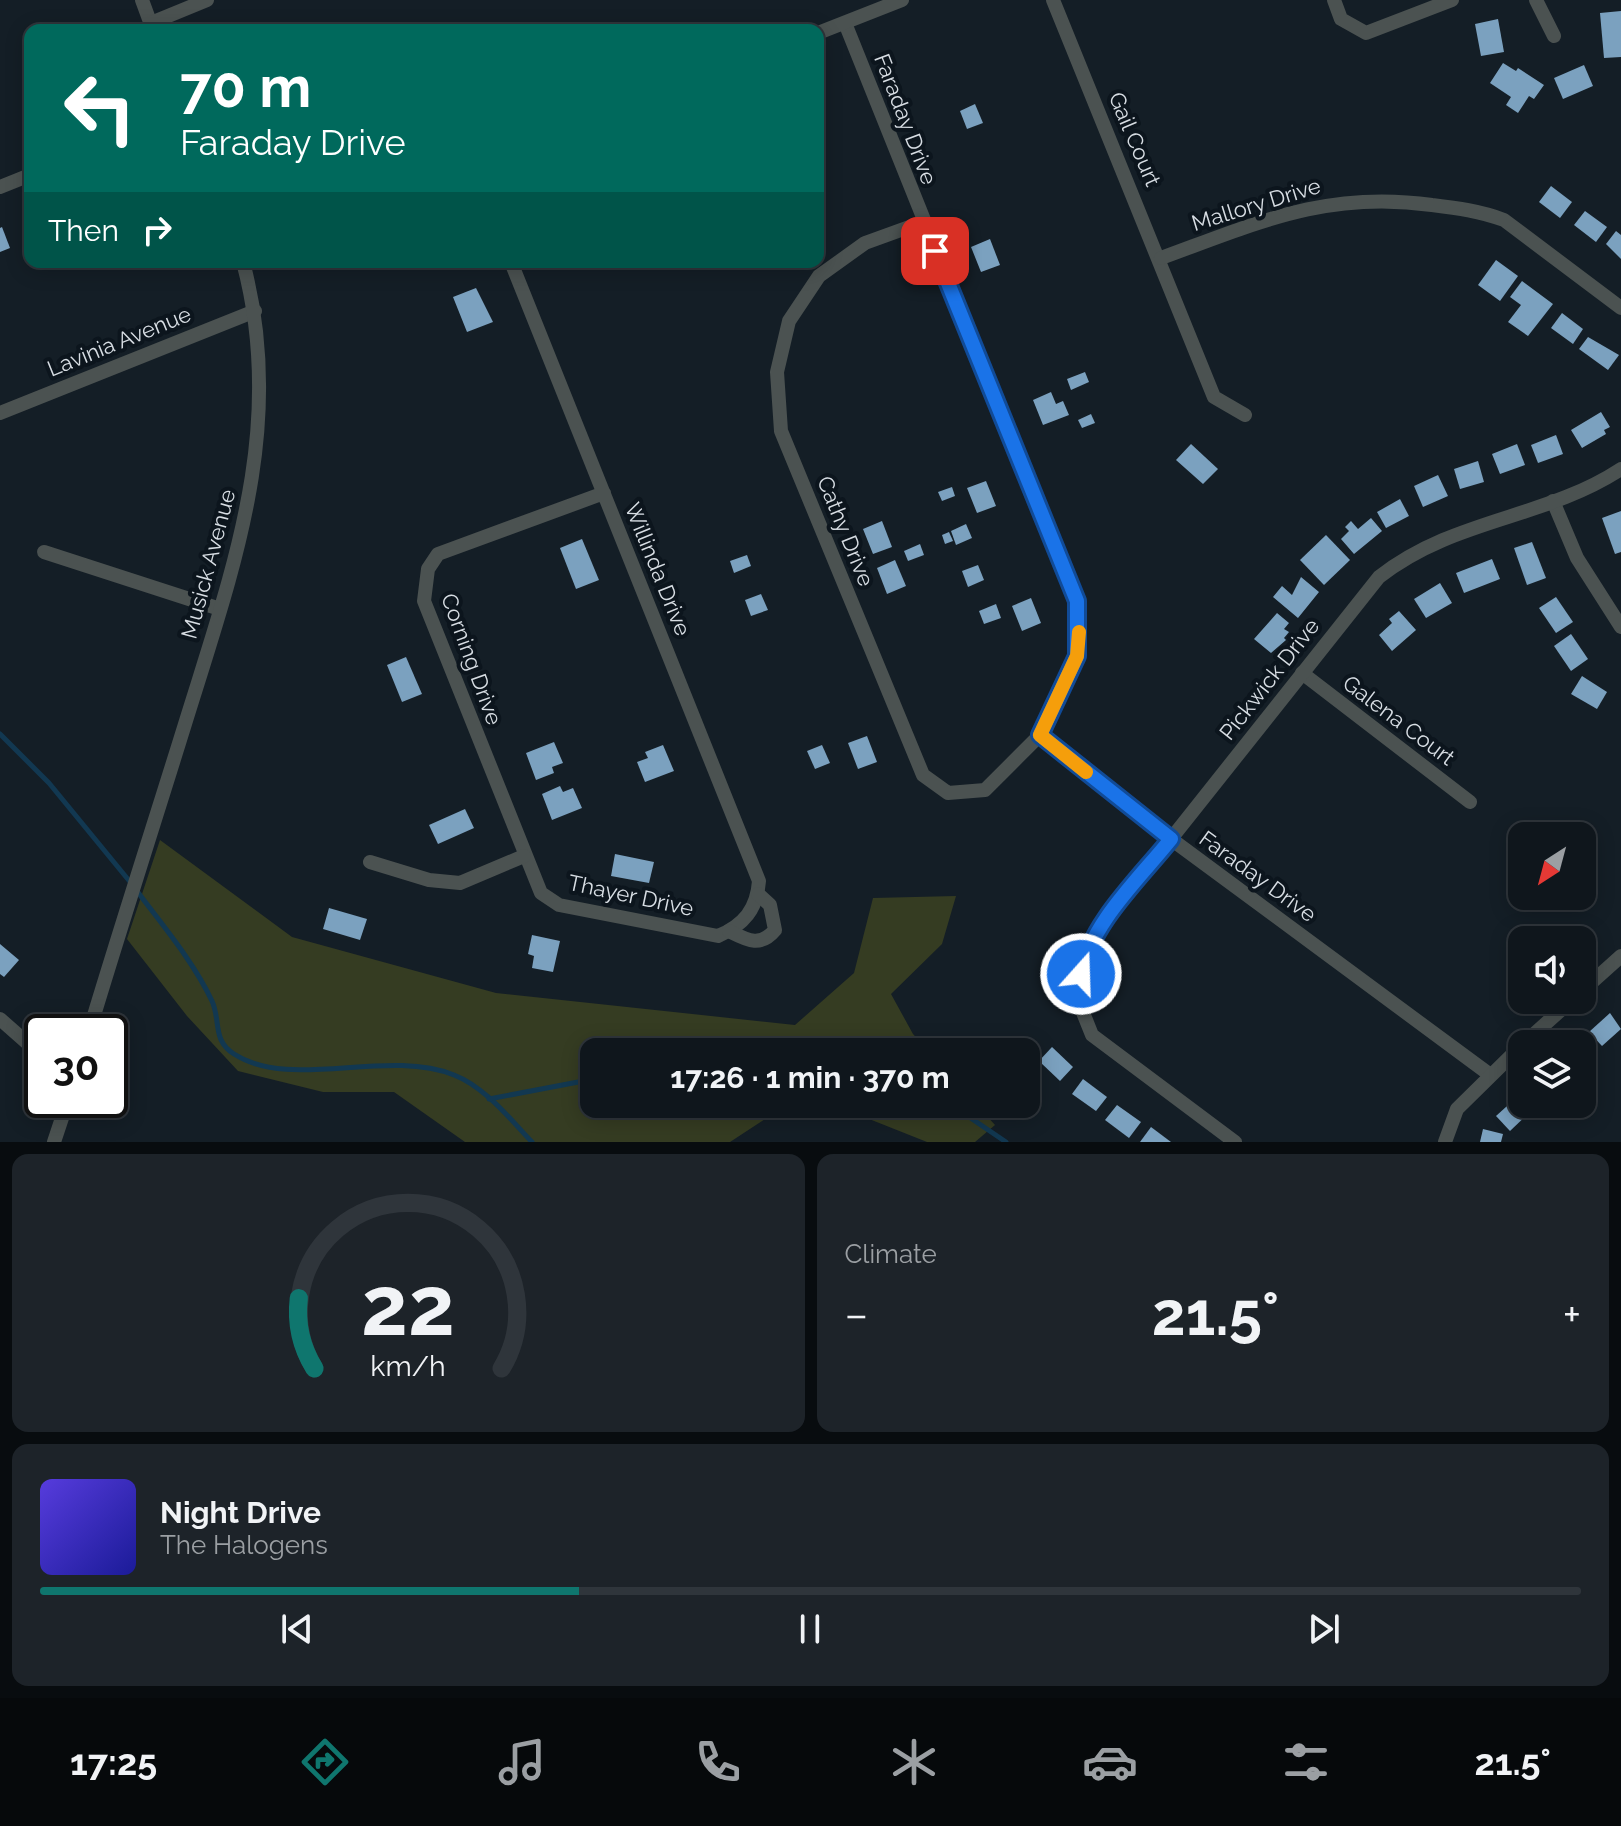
<!DOCTYPE html>
<html lang="en">
<head>
<meta charset="utf-8">
<style>
	:root { --surface:#0f161c; --page:#1d2329; --text:#f1f3f6; --muted:#9b9fa3; --line:#2f353b; --accent:#0f766e }
	body { margin:0; font-family:Raleway,sans-serif; background:var(--page); color:var(--text); height:100vh; display:flex; flex-direction:column; font-size:30px; white-space:nowrap }
	* { box-sizing:border-box; margin:0 }
	p { font-size:26px; color:var(--muted) }
	.icon { flex:none; width:44px; height:44px; fill:none; stroke:currentColor; stroke-width:2; stroke-linecap:round; stroke-linejoin:round }
	.map { position:relative; height:1142px; overflow:hidden }
	.drawer { display:flex; flex-direction:column; gap:12px; padding:12px; background:#080c0f; flex:1 }
	.drawer>* { flex:none }
	.banner { position:absolute; left:24px; top:24px; width:800px; height:244px; border-radius:16px; box-shadow:0 4px 20px #0003,0 0 0 2px var(--line); background:#00695c; color:#fff; overflow:hidden }
	.needle { width:52px; rotate:216deg }
	.fabs { position:absolute; left:1508px; top:822px; display:grid; gap:16px }
	.fabs a { display:grid; place-items:center; width:88px; height:88px; border-radius:16px; background:var(--surface); box-shadow:0 4px 20px #0003,0 0 0 2px var(--line); font-size:40px }
	.speed { position:absolute; left:24px; top:1014px; display:flex; gap:16px; font-size:40px; font-weight:700; text-align:center }
	.speed>* { display:grid; place-content:center; width:104px; height:104px; border-radius:50%; background:var(--surface); box-shadow:0 4px 20px #0003,0 0 0 2px var(--line); line-height:1 }
	.speed .limit { border:4px solid #111; border-radius:12px; background:#fff; color:#111 }
	.pin { position:absolute; display:grid; place-items:center; width:68px; height:68px; color:#fff; margin:-34px; border-radius:16px; box-shadow:0 4px 12px #0006 }
	.me { position:absolute; width:88px; margin:-44px; rotate:20deg; stroke-linejoin:round; filter:drop-shadow(0 0 6px #0008) }
	.turn { display:flex; align-items:center; gap:28px; height:168px; padding:0 24px; font-size:36px }
	.turn .icon { width:104px; height:104px; stroke-width:2.5 }
	.turn b { display:block; font-size:56px; line-height:68px }
	.then { display:flex; align-items:center; height:76px; padding:0 24px; background:#0003; gap:16px; font-size:30px }
	.big { font-size:60px; font-weight:700; line-height:1.1 }
	.drawer .tile { flex:1; display:flex; flex-direction:column; justify-content:center; gap:12px; min-width:0; padding:0 28px; border-radius:16px; background:var(--page) }
	.drawer .dial { align-items:center; gap:0 }
	.dial svg { height:208px; overflow:visible; fill:none; stroke:var(--line); stroke-width:7; stroke-linecap:round; text-anchor:middle }
	.dial text { fill:var(--text); stroke:none }
	.song { display:flex; align-items:center; gap:24px }
	.cover { width:96px; height:96px; border-radius:12px; background:linear-gradient(135deg,hsl(250 70% 55%),hsl(240 70% 35%)) }
	.played { height:8px; border-radius:4px; background:linear-gradient(90deg,var(--accent) 35%,var(--line) 35%) }
	.keys { display:flex; justify-content:space-around; direction:ltr }
	.heat { display:flex; justify-content:space-between; align-items:center; font-size:44px; direction:ltr }
	.drawer .tiles { flex:1; display:grid; gap:12px; grid-template-columns:1fr 1fr }
	.tile:last-child { grid-column:span 2 }
	.trip { position:absolute; left:580px; top:1038px; width:460px; height:80px; border-radius:16px; background:var(--surface); box-shadow:0 4px 20px #0003,0 0 0 2px var(--line); font-weight:700; line-height:80px; text-align:center }
	.menu { display:flex; height:128px; justify-content:space-around; align-items:center; background:#06090b; color:var(--muted) }
	.menu .icon { width:56px; height:56px }
	.menu .on { color:var(--accent) }
	.menu b { font-size:36px; color:var(--text) }
	.map>svg:first-child { display:block }
</style>
</head>
<body>
<div class="map">
<svg width="1621" height="1142" viewBox="0 0 1621 1142">
	<rect width="100%" height="100%" fill="#141e26"/>
	<path fill="#353c22" d="M160 840 292 937 496 993 795 1025 854 973 873 898 956 896 942 944 891 994 913 1034 929 1052H594V1104H976L995 1125 975 1142H927L849 1111 765 1119 730 1142H465L394 1092H323L238 1071 187 1016 127 939Z"/>
	<g fill="none" stroke-linecap="round" stroke-linejoin="round">
		<g stroke="#123851" stroke-width="5">
			<path d="M0 734 49 783 131 883"/>
			<path d="M137 891C163 926 193 961 212 1001 221 1021 212 1040 234 1054 291 1091 385 1048 454 1075 485 1087 510 1119 532 1142"/>
			<path d="M489 1099 594 1079"/>
			<path d="M660 1104 694 1114 804 1104"/>
			<path d="M950 1104 1006 1142"/>
		</g>
	</g>
	<g fill="#7ba1bf">
		<path d="M1621 11V57L1604 58 1600 13Z"/>
		<path d="M1498 19 1504 52 1481 56 1475 24Z"/>
		<path d="M1503 63 1516 71 1518 68 1544 85 1534 99 1529 96 1518 113 1506 105 1511 97 1490 83Z"/>
		<path d="M1584 65 1593 86 1563 99 1554 78Z"/>
		<path d="M975 104 983 123 967 129 960 111Z"/>
		<path d="M1551 186 1572 202 1560 218 1539 202Z"/>
		<path d="M1585 211 1607 227 1596 242 1574 225Z"/>
		<path d="M2 227 10 248 0 252V228Z"/>
		<path d="M1616 231 1621 235V259L1606 244Z"/>
		<path d="M990 239 1000 265 981 272 971 247Z"/>
		<path d="M1496 260 1518 276 1500 301 1478 285Z"/>
		<path d="M1522 281 1553 304 1528 336 1508 322 1521 305 1510 297Z"/>
		<path d="M476 288 493 322 467 332 453 297Z"/>
		<path d="M1562 313 1583 329 1573 344 1551 328Z"/>
		<path d="M1588 337 1619 355 1608 370 1579 349Z"/>
		<path d="M1085 372 1089 382 1071 390 1067 379Z"/>
		<path d="M1051 392 1056 404 1063 401 1069 415 1043 425 1033 400Z"/>
		<path d="M1601 412 1610 427 1604 430 1606 434 1582 448 1571 430Z"/>
		<path d="M1091 414 1095 423 1082 428 1078 420Z"/>
		<path d="M1556 435 1563 454 1538 463 1531 445Z"/>
		<path d="M1191 444 1218 469 1203 484 1176 460Z"/>
		<path d="M1517 444 1525 465 1500 474 1492 454Z"/>
		<path d="M1478 461 1484 482 1460 489 1454 469Z"/>
		<path d="M1438 475 1448 496 1423 507 1414 486Z"/>
		<path d="M986 481 996 506 977 513 967 488Z"/>
		<path d="M952 487 955 496 942 501 938 492Z"/>
		<path d="M1400 499 1409 516 1386 528 1377 512Z"/>
		<path d="M1621 511V552L1615 554 1602 518Z"/>
		<path d="M1371 518 1382 531 1354 554 1341 539 1349 531 1345 527 1351 521 1358 529Z"/>
		<path d="M882 521 892 547 873 554 863 529Z"/>
		<path d="M966 524 972 538 956 545 951 531Z"/>
		<path d="M949 532 953 541 945 544 942 535Z"/>
		<path d="M1326 535 1350 560 1324 585 1300 560Z"/>
		<path d="M582 539 599 580 576 589 560 548Z"/>
		<path d="M1532 542 1546 578 1527 585 1514 548Z"/>
		<path d="M920 544 924 555 908 561 904 551Z"/>
		<path d="M747 555 751 566 734 573 730 561Z"/>
		<path d="M1492 559 1500 579 1464 593 1456 573Z"/>
		<path d="M895 560 906 586 887 594 877 568Z"/>
		<path d="M978 565 984 580 968 587 962 571Z"/>
		<path d="M1301 577 1319 592 1298 618 1273 597 1282 586 1292 595Z"/>
		<path d="M1440 583 1452 603 1426 618 1414 599Z"/>
		<path d="M761 594 768 610 751 616 745 600Z"/>
		<path d="M1556 597 1573 622 1556 633 1539 608Z"/>
		<path d="M1031 598 1041 623 1022 631 1012 606Z"/>
		<path d="M996 604 1001 618 984 624 979 611Z"/>
		<path d="M1399 611 1416 630 1392 651 1379 635 1392 623 1389 619Z"/>
		<path d="M1277 613 1289 623 1284 629 1289 632 1284 638 1286 640 1271 653 1254 639Z"/>
		<path d="M1571 634 1588 659 1571 671 1554 646Z"/>
		<path d="M406 657 422 694 402 702 387 665Z"/>
		<path d="M1582 676 1607 692 1597 709 1571 694Z"/>
		<path d="M867 736 877 762 858 769 848 743Z"/>
		<path d="M554 742 563 763 552 767 554 773 536 780 526 753Z"/>
		<path d="M663 745 674 771 645 782 637 762 648 758 645 752Z"/>
		<path d="M822 745 830 763 815 769 807 751Z"/>
		<path d="M560 786 563 792 573 788 582 808 552 820 542 794Z"/>
		<path d="M465 809 474 828 438 844 429 825Z"/>
		<path d="M615 854 654 862 649 883 611 876Z"/>
		<path d="M329 908 367 919 360 940 323 929Z"/>
		<path d="M532 935 560 941 553 972 532 968 534 956 528 954Z"/>
		<path d="M0 944 19 960 4 977 0 974Z"/>
		<path d="M1610 1013 1621 1029 1602 1046 1589 1032Z"/>
		<path d="M1582 1044 1593 1056 1582 1066Z"/>
		<path d="M1052 1047 1073 1067 1060 1081 1039 1061Z"/>
		<path d="M1083 1079 1107 1097 1096 1111 1072 1094Z"/>
		<path d="M1517 1097 1531 1111 1510 1131 1496 1116Z"/>
		<path d="M1117 1105 1141 1122 1129 1138 1105 1120Z"/>
		<path d="M1151 1127 1171 1142H1140Z"/>
		<path d="M1483 1129 1503 1134 1501 1142H1480Z"/>
	</g>
	<g fill="none" stroke-linecap="round" stroke-linejoin="round">
		<g stroke="#4b5251" stroke-width="14">
			<path d="M142 0 153 30"/>
			<path d="M1053 0 1214 397 1245 415"/>
			<path d="M1334 0 1341 19 1366 33 1452 0"/>
			<path d="M1536 0 1554 36"/>
			<path d="M151 23 207 0"/>
			<path d="M845 23 1077 601V656L1040 735 985 790 948 793 923 775 781 431 777 372 789 321 819 276 865 243 923 222"/>
			<path d="M818 33 902 0"/>
			<path d="M0 187 30 175"/>
			<path d="M1161 258C1257 223 1327 190 1432 205 1457 208 1480 211 1504 220L1621 308"/>
			<path d="M511 262 759 881C757 909 744 925 718 936L559 905 541 893 424 601 428 569 438 554 604 493"/>
			<path d="M0 413 255 311"/>
			<path d="M1553 501 1577 558 1621 627"/>
			<path d="M44 552 220 609"/>
			<path d="M1302 673 1470 802"/>
			<path d="M1040 735 1171 839 1489 1074"/>
			<path d="M370 862 429 880 460 883 524 856"/>
			<path d="M729 931C747 940 760 948 775 930L770 905 758 894"/>
			<path d="M1582 991 1621 956"/>
			<path d="M0 1019 42 1056"/>
			<path d="M89 1032C120 929 153 827 185 724 233 569 287 426 243 262"/>
			<path d="M1523 1044 1572 1000"/>
			<path d="M54 1142 68 1100"/>
			<path d="M1235 1142 1092 1035 1076 995 1085 954 1097 932 1379 577C1454 518 1545 519 1621 469"/>
			<path d="M1445 1142 1457 1109 1522 1045"/>
		</g>
	</g>
	<g fill="none" stroke-linecap="round" stroke-linejoin="round">
		<g stroke="#114b97" stroke-width="20">
			<path id="route" d="M935 251 1077 601V656L1040 735 1171 839C1139 879 1091 923 1081 974"/>
		</g>
		<use href="#route" stroke="#1a73e8" stroke-width="14"/>
		<path stroke="#f59e0b" stroke-width="14" d="M1079 632 1077 656 1040 735 1086 772"/>
	</g>
	<g text-anchor="middle" dominant-baseline="central" stroke-width="8" stroke-linejoin="round" paint-order="stroke">
		<g font-size="22" fill="#d7dde3" stroke="#0c151d">
			<text transform="translate(906 119) rotate(69)">Faraday Drive</text>
			<text transform="translate(1135 139) rotate(67)">Gail Court</text>
			<text transform="translate(1256 204) rotate(-17)">Mallory Drive</text>
			<text transform="translate(119 341) rotate(-22)">Lavinia Avenue</text>
			<text transform="translate(846 531) rotate(68)">Cathy Drive</text>
			<text transform="translate(208 564) rotate(-75)">Musick Avenue</text>
			<text transform="translate(658 569) rotate(68)">Willinda Drive</text>
			<text transform="translate(472 659) rotate(70)">Corning Drive</text>
			<text transform="translate(1269 679) rotate(-52)">Pickwick Drive</text>
			<text transform="translate(1399 720) rotate(37)">Galena Court</text>
			<text transform="translate(1258 876) rotate(36)">Faraday Drive</text>
			<text transform="translate(631 895) rotate(12)">Thayer Drive</text>
		</g>
	</g>
</svg>
<div class="fabs">
<a><svg class="needle" viewBox="-14 -14 28 28"><path d="M0-13l5 13h-10z" fill="#e53935"/><path d="M0 13l5-13h-10z" fill="#9b9fa3"/></svg></a>
<a><svg class="icon" aria-label="sound" viewBox="0 0 24 24"><path d="M4 9h4l5-4v14l-5-4H4zM17 9q2 3 0 6"/></svg></a>
<a><svg class="icon" aria-label="layers" viewBox="0 0 24 24"><path d="M12 4l9 5-9 5-9-5zM3 14l9 5 9-5"/></svg></a>
</div>
<div class="speed"><div class="limit">30</div></div>
<div class="pin" style="left:935px;top:251px;background:#d93025"><svg class="icon" aria-label="arrive" viewBox="0 0 24 24"><path d="M6 21V4h12l-3 4 3 4H6"/></svg></div>
<svg class="me" style="left:1081px;top:974px" viewBox="-20 -20 40 40"><circle r="17" fill="#1a73e8" stroke="#fff" stroke-width="3"/><path d="M0-11L8 9 0 5-8 9z" fill="#fff"/></svg>
<div class="trip">17:26 · 1 min · 370 m</div>
<div class="banner">
<div class="turn"><svg class="icon" aria-label="left" viewBox="0 0 24 24"><path d="M17 20v-9H6M10 6l-5 5 5 5"/></svg><div><b>70 m</b>Faraday Drive</div></div>
<div class="then">Then<svg class="icon" aria-label="right" viewBox="0 0 24 24"><path d="M7 20v-9h11M14 6l5 5-5 5"/></svg></div>
</div>
</div>
<section class="drawer">
<div class="tiles">
<div class="tile dial"><svg viewBox="0 0 100 80">
<path d="M14 69A42 42 0 1 1 86 69"/>
<path d="M14 69A42 42 0 0 1 8 42" stroke="#0f766e"/>
<text x="50" y="56" font-size="32" font-weight="700">22</text>
<text x="50" y="72" font-size="11">km/h</text>
</svg></div>
<div class="tile"><p>Climate</p>
<div class="heat"><a>−</a><b class="big">21.5°</b><a>+</a></div>
</div>
<div class="tile">
<div class="song"><i class="cover"></i><div><b>Night Drive</b><p>The Halogens</p></div></div>
<div class="played"></div>
<div class="keys"><svg class="icon" aria-label="previous" viewBox="0 0 24 24"><path d="M18 5L8 12l10 7zM5 5v14"/></svg><svg class="icon" aria-label="pause" viewBox="0 0 24 24"><path d="M8 5v14M16 5v14"/></svg><svg class="icon" aria-label="next" viewBox="0 0 24 24"><path d="M6 5l10 7-10 7zM19 5v14"/></svg></div>
</div>
</div>
</section>
<nav class="menu">
<b>17:25</b>
<svg class="icon on" aria-label="directions" viewBox="0 0 24 24"><path d="M12 3l9 9-9 9-9-9zM9 14v-3h6M13 9l2 2-2 2"/></svg>
<svg class="icon" aria-label="music" viewBox="0 0 24 24"><path d="M9 18V5l10-2v13"/><circle cx="6" cy="18" r="3"/><circle cx="16" cy="16" r="3"/></svg>
<svg class="icon" aria-label="phone" viewBox="0 0 24 24"><path d="M5 4h4l2 5-3 2q2 4 5 5l2-3 5 2v4C11 20 4 13 5 4z"/></svg>
<svg class="icon" aria-label="climate" viewBox="0 0 24 24"><path d="M12 3v18M4 7l16 10M4 17L20 7"/></svg>
<svg class="icon" aria-label="car" viewBox="0 0 24 24"><path d="M5 17H2v-5l4-1 3-4h7l3 4 3 1v5h-3M9 17h6M6 11h13"/><circle cx="7" cy="17" r="2"/><circle cx="17" cy="17" r="2"/></svg>
<svg class="icon" aria-label="filters" viewBox="0 0 24 24"><path d="M4 7h16M4 17h16"/><circle cx="9" cy="7" r="2"/><circle cx="15" cy="17" r="2"/></svg>
<b>21.5°</b>
</nav>
</body>
</html>
